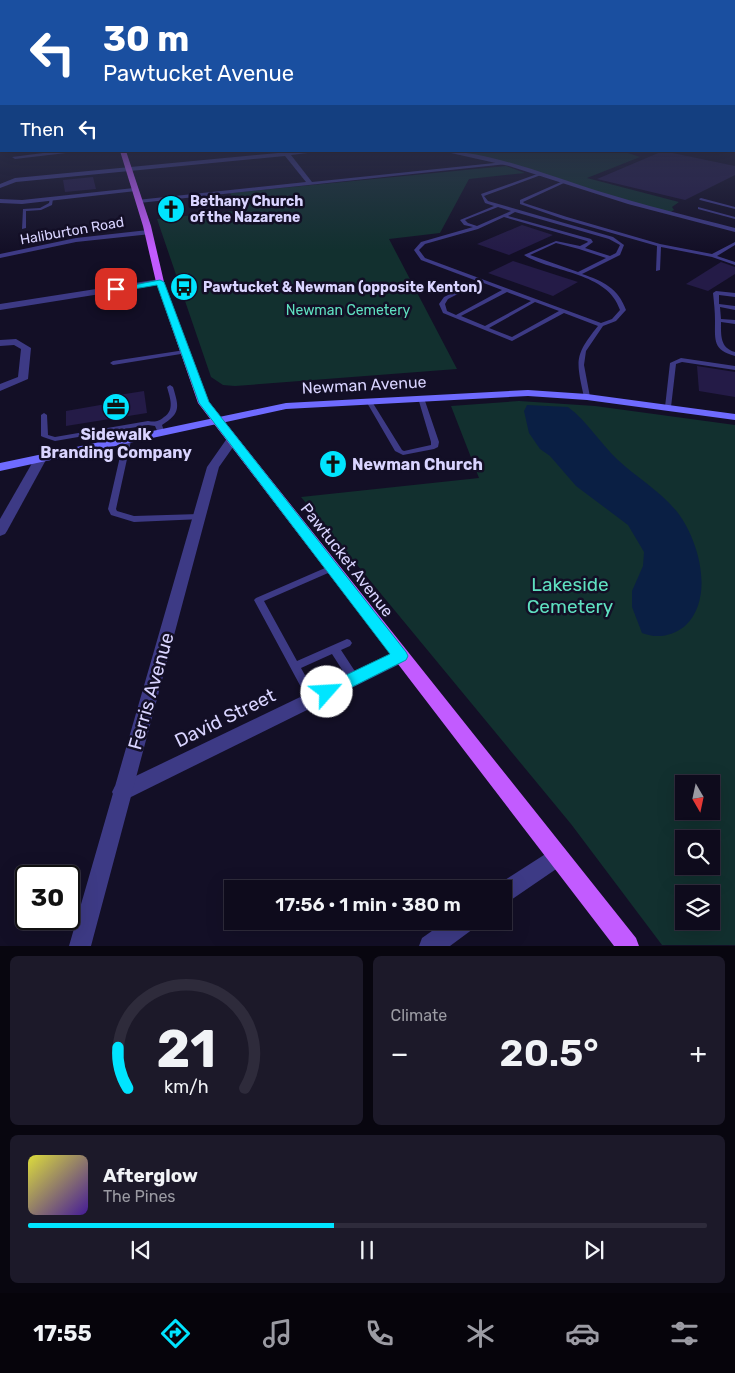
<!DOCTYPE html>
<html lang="en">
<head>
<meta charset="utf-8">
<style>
	:root { --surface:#0e0b1c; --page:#1c1929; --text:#f1f3f6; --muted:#9b9ba3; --line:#2e2b3b; --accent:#00e5ff }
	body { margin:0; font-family:Rubik,sans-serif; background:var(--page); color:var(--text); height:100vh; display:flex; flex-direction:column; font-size:19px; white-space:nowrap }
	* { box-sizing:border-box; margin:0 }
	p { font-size:16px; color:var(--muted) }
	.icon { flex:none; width:28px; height:28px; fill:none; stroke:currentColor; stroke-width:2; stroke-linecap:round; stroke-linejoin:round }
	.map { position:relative; height:946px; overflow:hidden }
	.drawer { display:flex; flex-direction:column; gap:10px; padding:10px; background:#08060f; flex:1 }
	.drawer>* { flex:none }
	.hud { position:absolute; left:0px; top:0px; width:735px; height:152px; box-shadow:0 5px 20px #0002,0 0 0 1px var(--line); background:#1a4fa0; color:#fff; overflow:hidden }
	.needle { width:32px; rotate:171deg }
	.controls { position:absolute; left:675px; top:775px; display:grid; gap:10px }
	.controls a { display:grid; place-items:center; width:45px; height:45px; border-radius:0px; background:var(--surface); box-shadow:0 5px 20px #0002,0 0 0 1px var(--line); font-size:25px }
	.speed { position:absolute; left:15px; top:865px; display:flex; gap:10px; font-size:25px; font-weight:700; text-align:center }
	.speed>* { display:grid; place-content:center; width:65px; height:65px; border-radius:50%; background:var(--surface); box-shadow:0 5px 20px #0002,0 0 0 1px var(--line); line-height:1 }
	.speed .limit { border:2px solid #111; border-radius:8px; background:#fff; color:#111 }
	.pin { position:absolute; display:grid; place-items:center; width:42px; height:42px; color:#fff; margin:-21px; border-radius:10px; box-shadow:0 2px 8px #0006 }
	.me { position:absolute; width:55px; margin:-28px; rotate:64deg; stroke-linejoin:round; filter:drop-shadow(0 0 4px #0008) }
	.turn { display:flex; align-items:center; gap:18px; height:105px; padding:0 20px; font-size:22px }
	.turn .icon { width:65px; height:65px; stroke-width:2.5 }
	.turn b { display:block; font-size:35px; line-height:42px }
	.then { display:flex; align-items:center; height:48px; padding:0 20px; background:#0003; gap:10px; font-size:19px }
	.big { font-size:38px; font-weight:600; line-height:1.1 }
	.drawer .card { flex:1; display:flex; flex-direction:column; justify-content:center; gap:8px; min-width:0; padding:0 18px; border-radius:8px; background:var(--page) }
	.drawer .dial { align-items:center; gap:0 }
	.dial svg { height:130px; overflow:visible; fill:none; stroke:var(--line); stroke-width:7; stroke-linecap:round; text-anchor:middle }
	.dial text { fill:var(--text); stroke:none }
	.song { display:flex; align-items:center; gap:15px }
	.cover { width:60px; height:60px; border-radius:8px; background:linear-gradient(135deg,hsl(60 70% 55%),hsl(260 70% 35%)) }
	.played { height:5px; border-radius:2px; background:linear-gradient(90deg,var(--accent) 45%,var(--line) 45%) }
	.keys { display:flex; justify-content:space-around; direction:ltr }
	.heat { display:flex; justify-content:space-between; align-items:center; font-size:28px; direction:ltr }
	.drawer .tiles { flex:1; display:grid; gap:10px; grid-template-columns:1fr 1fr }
	.card:last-child { grid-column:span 2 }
	.trip { position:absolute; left:224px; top:880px; width:288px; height:50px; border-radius:0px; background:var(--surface); box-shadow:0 5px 20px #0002,0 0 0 1px var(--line); font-weight:600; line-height:50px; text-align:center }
	.tabs { display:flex; height:80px; justify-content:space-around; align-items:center; background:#06040b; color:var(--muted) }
	.tabs .icon { width:35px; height:35px }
	.tabs .selected { color:var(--accent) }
	.tabs b { font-size:22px; color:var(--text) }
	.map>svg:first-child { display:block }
</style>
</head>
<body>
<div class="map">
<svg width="735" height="946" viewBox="0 0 735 946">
	<rect width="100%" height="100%" fill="#130f26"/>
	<g fill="#12302f" fill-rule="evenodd">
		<path d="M446 151H622L640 157 587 178 679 202 672 207 674 210 669 213 498 162Z"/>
		<path d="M506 166 525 173 469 179 440 233 389 239 457 369 235 386 223 385 211 377 157 219 241 210 230 193Z"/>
		<path d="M519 401 595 406 735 425V945H662L571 824 301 497 479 478 451 406ZM684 784H711V811H684ZM684 839H711V866H684ZM684 894H711V921H684Z"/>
	</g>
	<path fill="#0a1f44" d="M527 405 568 407C587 421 600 443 618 460 636 477 662 492 678 513 699 541 715 598 685 626 673 636 657 639 642 633L632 607V591L643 566 644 552 628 525 576 486 550 456 540 449 529 433 524 411Z"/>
	<g fill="#241b47">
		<path d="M663 151 735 166V175L685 200 597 179Z"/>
		<path d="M93 177 96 189 65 192 63 180Z"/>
		<path d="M522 225 553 235 509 255 477 244Z"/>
		<path d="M513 261 578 282 553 296 488 273Z"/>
		<path d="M721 262 735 267V274L708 291 686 284Z"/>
		<path d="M697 366 735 372V397L699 391Z"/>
		<path d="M144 391 147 413 66 426V411L106 404V397Z"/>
	</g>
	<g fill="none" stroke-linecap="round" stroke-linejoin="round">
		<g fill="#3d3a85" fill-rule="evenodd">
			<path d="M540 173 541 175 484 196 488 201 613 237 624 245 620 255 582 274C603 281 618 288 626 310L616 321 603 326 586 351 584 365 590 397 587 399 584 397C576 360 574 356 598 326L564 313 512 341 443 313 439 304 444 297 477 281 421 260 414 250 421 242 473 227 464 225 460 220 494 206 485 203 481 194ZM498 207 511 211 477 226 468 223 465 220ZM515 212 609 239 620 245 616 253 610 256 585 248 593 242 591 239 508 216ZM504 217 587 241 588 242 580 246 556 241 524 255C553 273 608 272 620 310L612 319 601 323 425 258 419 250 425 244 478 229ZM556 243 579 249 606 258 578 272 530 255ZM481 282 502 290 456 315 447 311 445 304 448 299ZM507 292 531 301 485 326 461 316ZM535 302 559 311 512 337 489 328Z"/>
			<path d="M563 181 564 183 523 202 524 203 567 217 660 244 712 254 735 242V245L717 256 735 262V265L712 257 661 247 660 270 656 271 657 246 563 219 520 204V200Z"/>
			<path d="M50 198 53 199 52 205 41 210 26 211V228L22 229 23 209 40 208 49 203Z"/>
			<path d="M701 198 735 207V209L700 200 699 199Z"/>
			<path d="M698 207 735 217V219L698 209Z"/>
			<path d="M716 291 735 293V297L719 295V304L735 306V310L720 307 721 319 735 320V324L721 322C721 335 720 348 735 352V356C713 350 715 341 715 321 715 311 714 303 713 293Z"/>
			<path d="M185 350 188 352 187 353 113 365 110 363 113 361Z"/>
			<path d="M681 358 735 366V370L682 362 676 364 671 407 670 408H666L665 407 670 363Z"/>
			<path d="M170 385 173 387C179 407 181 413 162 425L165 434 163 435H159L155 426 148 425 55 441 43 437 41 436V415L44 413 47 415 48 435 55 437 148 421C155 422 158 422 164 417 175 410 170 398 167 387Z"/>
			<path d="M421 396 424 398 439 442 438 447 434 449 403 455 395 451 366 401 367 400H371L402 450 404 451 431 445V442L418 398Z"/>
			<path d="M124 439H130L131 441 116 509 117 511 134 516 199 514 203 517 202 519 134 522 111 515 108 509Z"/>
			<path d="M332 565 335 566 336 568 335 570 264 601 297 661 347 639 350 640 352 643 350 646 341 650 358 676 359 679 358 682 354 683 350 682 332 654 301 668 318 699 317 702 313 703 309 702 254 600 256 598Z"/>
		</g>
		<g fill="#3d3a85" fill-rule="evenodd">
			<path d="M0 119 1 120V122L0 123Z"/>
			<rect x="0" y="136" width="1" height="4"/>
			<path d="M59 151H83L15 159 12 157Z"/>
			<path d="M299 151H324L291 155 312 182 504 162 507 164 139 203 136 201 137 200 306 182 285 156 16 182 0 188V184L15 178Z"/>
			<path d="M134 188 136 191 22 204 0 203V199L22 200Z"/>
			<path d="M148 230H151V234L76 242 0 258V254L76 238Z"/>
			<path d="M160 279 164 282 163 284 0 310V304Z"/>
			<path d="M16 339 31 348 28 379 0 391V384L18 377 21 349 14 345 0 346V340Z"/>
			<path d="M41 454 47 458 7 531 5 534 0 536V519L35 458Z"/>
			<path d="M400 649 406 651 408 656 406 661 129 798 122 801 115 798 112 792 115 786Z"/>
			<path d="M558 846 565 849 568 856 565 863 502 906V889L494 887Z"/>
			<path d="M446 921H476L473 929 450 946H419L422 938Z"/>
		</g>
		<g fill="#3d3a85" fill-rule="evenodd">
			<path d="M442 151C489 151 553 177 598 191 643 205 689 216 735 228V232L628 204 509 166Z"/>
			<path d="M232 436 238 440 219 467 91 946H69L207 467 228 437Z"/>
		</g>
		<path fill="#6f6bff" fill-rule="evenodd" d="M528 390 587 394 735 414V420L587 400 528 396 286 409 0 471V463L286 403Z"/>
		<path fill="#c25bff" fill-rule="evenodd" d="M120 151H126L151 226 164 282 209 402 636 938 639 946H614L198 403 156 282 143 226Z"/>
	</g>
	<linearGradient id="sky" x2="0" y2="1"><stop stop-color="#0a0815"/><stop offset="0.47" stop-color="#333752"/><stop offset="1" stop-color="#333752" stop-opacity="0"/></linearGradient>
	<rect width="735" height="250" fill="url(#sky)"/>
	<path fill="#00e5ff" stroke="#0095a6" d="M160 280 164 282 209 402 406 652 408 656 406 660 332 697 327 698 321 697 319 692 321 687 390 654 199 403 157 285 116 292 112 289Z"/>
	<defs>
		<g id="church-disc" transform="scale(1.4375)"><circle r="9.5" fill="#00e5ff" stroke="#130f26"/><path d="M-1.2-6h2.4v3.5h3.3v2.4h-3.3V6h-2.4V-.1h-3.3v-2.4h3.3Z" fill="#111"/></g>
		<g id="bus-disc" transform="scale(1.4375)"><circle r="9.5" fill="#00e5ff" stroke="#130f26"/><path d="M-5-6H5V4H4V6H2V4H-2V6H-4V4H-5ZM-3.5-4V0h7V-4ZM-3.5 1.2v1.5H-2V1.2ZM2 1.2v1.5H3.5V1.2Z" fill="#111"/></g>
		<g id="office-disc" transform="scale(1.4375)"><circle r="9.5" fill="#00e5ff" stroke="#130f26"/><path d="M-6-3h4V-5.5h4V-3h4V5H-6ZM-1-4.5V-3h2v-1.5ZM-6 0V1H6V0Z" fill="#111"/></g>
	</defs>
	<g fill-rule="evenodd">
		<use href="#church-disc" x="171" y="209"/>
		<use href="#bus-disc" x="184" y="287"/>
		<use href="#office-disc" x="116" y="407"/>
		<use href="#church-disc" x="333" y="464"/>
	</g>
	<g text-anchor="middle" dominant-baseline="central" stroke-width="5" stroke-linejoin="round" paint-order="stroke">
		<g font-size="14" font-weight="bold" fill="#d9d4ff" stroke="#130f26" text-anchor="start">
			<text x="190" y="201">Bethany Church<tspan x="190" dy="16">of the Nazarene</tspan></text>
			<text x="203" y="287">Pawtucket &amp; Newman (opposite Kenton)</text>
		</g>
		<g font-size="14" fill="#d9d4ff" stroke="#130f26">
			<text transform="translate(72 231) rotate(-10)">Haliburton Road</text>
		</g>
		<g font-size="14" fill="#5fe0c0" stroke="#130f26">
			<text x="348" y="310">Newman Cemetery</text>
		</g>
		<g font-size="16" fill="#d9d4ff" stroke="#130f26">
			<text transform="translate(364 385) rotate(-3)">Newman Avenue</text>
			<text transform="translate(347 560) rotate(52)">Pawtucket Avenue</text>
		</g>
		<g font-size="16" font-weight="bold" fill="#d9d4ff" stroke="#130f26">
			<text x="116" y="434">Sidewalk<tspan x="116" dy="18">Branding Company</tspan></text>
			<text x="352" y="464" text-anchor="start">Newman Church</text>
		</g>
		<g font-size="19" fill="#5fe0c0" stroke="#130f26">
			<text x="570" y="584">Lakeside<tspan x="570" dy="22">Cemetery</tspan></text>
		</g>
		<g font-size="19" fill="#d9d4ff" stroke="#130f26">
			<text transform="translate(151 691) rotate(-74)">Ferris Avenue</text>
			<text transform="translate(225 718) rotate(-26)">David Street</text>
		</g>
	</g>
</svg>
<div class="controls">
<a><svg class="needle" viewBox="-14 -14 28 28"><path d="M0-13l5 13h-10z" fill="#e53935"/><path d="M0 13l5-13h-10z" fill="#9b9ba3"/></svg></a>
<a><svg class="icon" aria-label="search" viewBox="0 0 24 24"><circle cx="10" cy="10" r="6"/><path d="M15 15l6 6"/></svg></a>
<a><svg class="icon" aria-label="layers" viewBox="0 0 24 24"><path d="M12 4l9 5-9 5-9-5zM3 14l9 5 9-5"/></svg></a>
</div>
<div class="speed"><div class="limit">30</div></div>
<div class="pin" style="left:116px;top:289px;background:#d93025"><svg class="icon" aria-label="arrive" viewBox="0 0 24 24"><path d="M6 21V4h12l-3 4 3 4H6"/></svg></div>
<svg class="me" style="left:327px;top:692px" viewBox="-20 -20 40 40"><circle r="19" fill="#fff"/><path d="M0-13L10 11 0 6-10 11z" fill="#00e5ff"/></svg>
<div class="trip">17:56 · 1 min · 380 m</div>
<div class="hud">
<div class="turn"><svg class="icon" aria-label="left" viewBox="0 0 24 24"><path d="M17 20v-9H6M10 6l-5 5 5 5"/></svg><div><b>30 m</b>Pawtucket Avenue</div></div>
<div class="then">Then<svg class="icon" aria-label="left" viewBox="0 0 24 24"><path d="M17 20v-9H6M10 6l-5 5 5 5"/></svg></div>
</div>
</div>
<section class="drawer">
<div class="tiles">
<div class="card dial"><svg viewBox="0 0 100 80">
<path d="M14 69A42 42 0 1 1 86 69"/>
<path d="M14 69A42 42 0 0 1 8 44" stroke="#00e5ff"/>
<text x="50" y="56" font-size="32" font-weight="700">21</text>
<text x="50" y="72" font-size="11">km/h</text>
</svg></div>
<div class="card"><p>Climate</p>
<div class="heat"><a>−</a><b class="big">20.5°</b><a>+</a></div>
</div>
<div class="card">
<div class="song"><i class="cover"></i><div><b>Afterglow</b><p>The Pines</p></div></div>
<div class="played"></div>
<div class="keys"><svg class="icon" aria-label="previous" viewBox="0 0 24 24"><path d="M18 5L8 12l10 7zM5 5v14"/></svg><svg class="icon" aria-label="pause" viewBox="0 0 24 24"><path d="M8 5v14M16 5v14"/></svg><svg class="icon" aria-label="next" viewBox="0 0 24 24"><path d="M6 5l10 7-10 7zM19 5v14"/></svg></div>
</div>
</div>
</section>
<nav class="tabs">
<b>17:55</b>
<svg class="icon selected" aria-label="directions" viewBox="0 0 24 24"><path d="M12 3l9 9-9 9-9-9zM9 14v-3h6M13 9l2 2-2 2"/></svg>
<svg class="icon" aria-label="music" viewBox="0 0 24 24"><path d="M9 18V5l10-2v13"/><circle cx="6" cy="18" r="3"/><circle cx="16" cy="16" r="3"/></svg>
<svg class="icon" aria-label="phone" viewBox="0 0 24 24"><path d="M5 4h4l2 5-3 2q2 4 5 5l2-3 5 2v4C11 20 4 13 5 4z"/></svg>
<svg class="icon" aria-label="climate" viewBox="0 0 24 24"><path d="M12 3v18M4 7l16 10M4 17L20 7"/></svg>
<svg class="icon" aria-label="car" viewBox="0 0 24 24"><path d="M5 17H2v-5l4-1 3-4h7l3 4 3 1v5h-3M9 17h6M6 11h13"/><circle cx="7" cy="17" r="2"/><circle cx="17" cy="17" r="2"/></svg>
<svg class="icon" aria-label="filters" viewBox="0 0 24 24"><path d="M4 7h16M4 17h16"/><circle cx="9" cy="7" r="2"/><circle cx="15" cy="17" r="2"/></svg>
</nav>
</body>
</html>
